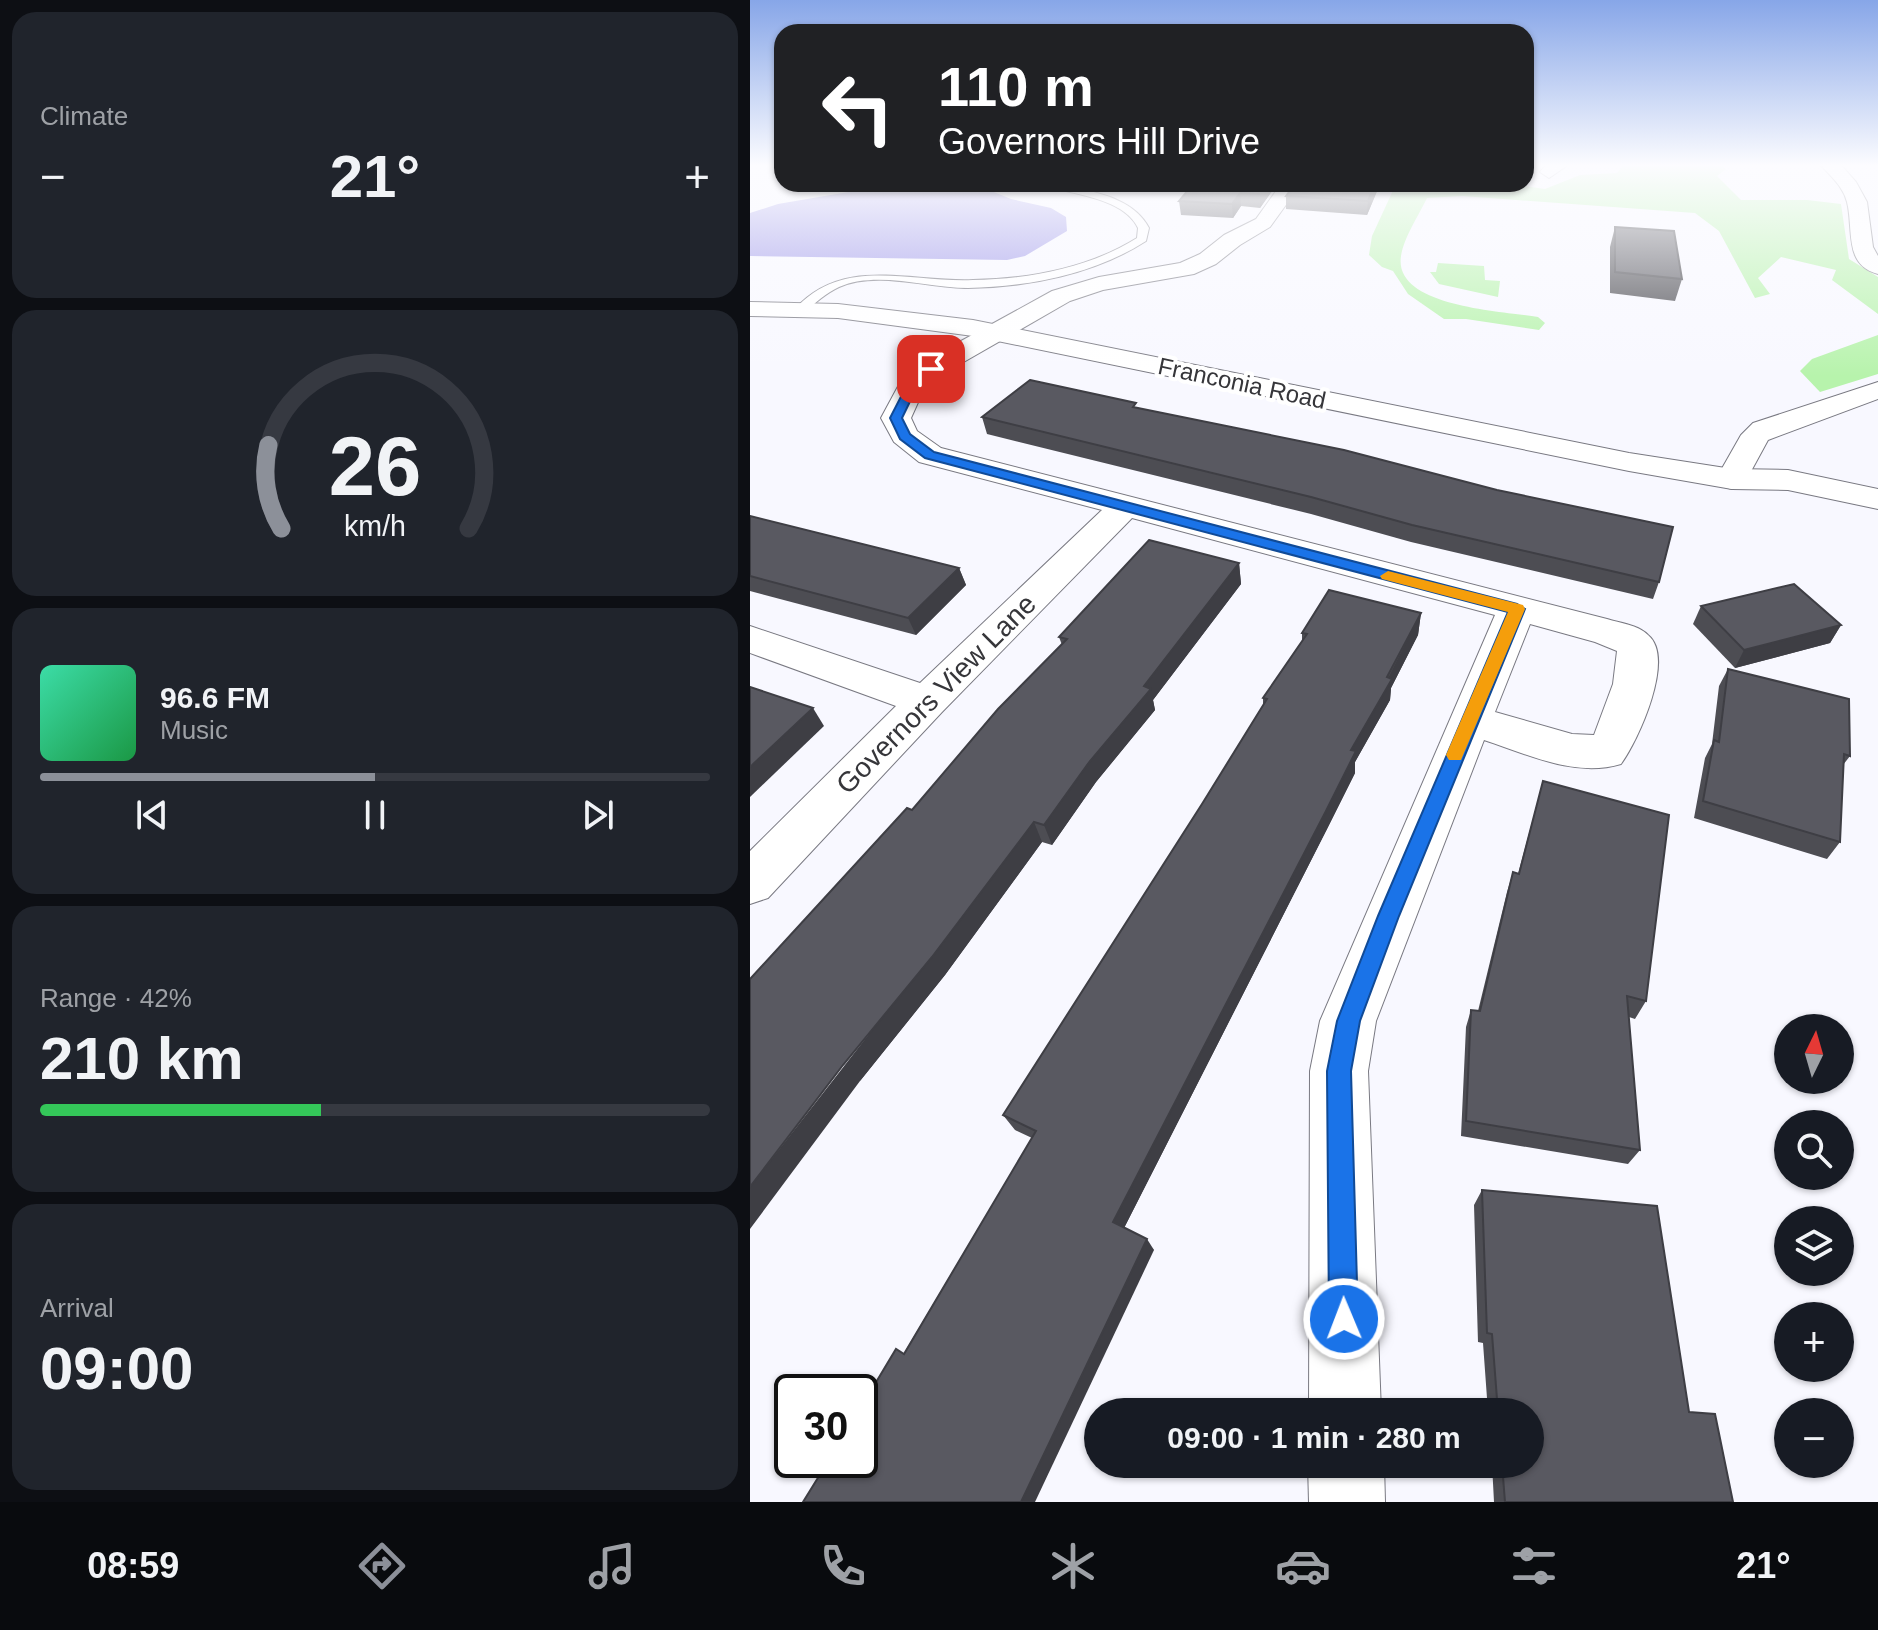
<!DOCTYPE html>
<html lang="en">
<head>
<meta charset="utf-8">
<style>
	:root { --surface:#171b24; --page:#20242c; --text:#f1f3f6; --muted:#9ea1a6; --line:#363941; --accent:#8c9099 }
	body { margin:0; font-family:Helvetica,sans-serif; background:var(--page); color:var(--text); height:100vh; display:flex; flex-direction:column; font-size:30px; white-space:nowrap }
	* { box-sizing:border-box; margin:0 }
	p { font-size:26px; color:var(--muted) }
	.icon { flex:none; width:44px; height:44px; fill:none; stroke:currentColor; stroke-width:2; stroke-linecap:round; stroke-linejoin:round }
	.map { position:relative; flex:1; overflow:hidden }
	.panel { display:flex; flex-direction:column; gap:12px; padding:12px; background:#0d0f14; width:750px }
	.panel>* { flex:none }
	.banner { position:absolute; left:24px; top:24px; width:760px; height:168px; border-radius:24px; box-shadow:0 2px 6px #0004; background:#202124; color:#fff; overflow:hidden }
	.needle { width:52px; rotate:5deg }
	.tools { position:absolute; left:1024px; top:1014px; display:grid; gap:16px }
	.tools a { display:grid; place-items:center; width:80px; height:80px; border-radius:50%; background:var(--surface); box-shadow:0 2px 6px #0004; font-size:40px }
	.speed { position:absolute; left:24px; top:1374px; display:flex; gap:16px; font-size:40px; font-weight:700; text-align:center }
	.speed>* { display:grid; place-content:center; width:104px; height:104px; border-radius:50%; background:var(--surface); box-shadow:0 2px 6px #0004; line-height:1 }
	.speed .limit { border:4px solid #111; border-radius:12px; background:#fff; color:#111 }
	.pin { position:absolute; display:grid; place-items:center; width:68px; height:68px; color:#fff; margin:-34px; border-radius:16px; box-shadow:0 4px 12px #0006 }
	.me { position:absolute; width:88px; margin:-44px; rotate:359deg; stroke-linejoin:round; filter:drop-shadow(0 0 6px #0008) }
	.turn { display:flex; align-items:center; gap:28px; height:168px; padding:0 32px; font-size:36px }
	.turn .icon { width:104px; height:104px; stroke-width:2.5 }
	.turn b { display:block; font-size:56px; line-height:68px }
	.big { font-size:60px; font-weight:600; line-height:1.1 }
	.panel .card { flex:1; display:flex; flex-direction:column; justify-content:center; gap:12px; min-width:0; padding:0 28px; border-radius:24px; background:var(--page) }
	.panel .dial { align-items:center; gap:0 }
	.dial svg { height:208px; overflow:visible; fill:none; stroke:var(--line); stroke-width:7; stroke-linecap:round; text-anchor:middle }
	.dial text { fill:var(--text); stroke:none }
	.song { display:flex; align-items:center; gap:24px }
	.cover { width:96px; height:96px; border-radius:12px; background:linear-gradient(135deg,hsl(160 70% 55%),hsl(140 70% 35%)) }
	.played { height:8px; border-radius:4px; background:linear-gradient(90deg,var(--accent) 50%,var(--line) 50%) }
	.keys { display:flex; justify-content:space-around; direction:ltr }
	.heat { display:flex; justify-content:space-between; align-items:center; font-size:44px; direction:ltr }
	.charge { height:12px; border-radius:6px; background:linear-gradient(90deg,#34c759 42%,var(--line) 0) }
	.trip { position:absolute; left:334px; top:1398px; width:460px; height:80px; border-radius:40px; background:var(--surface); box-shadow:0 2px 6px #0004; font-weight:600; line-height:80px; text-align:center }
	.tabs { display:flex; height:128px; justify-content:space-around; align-items:center; background:#090b0e; color:var(--muted) }
	.tabs .icon { width:56px; height:56px }
	.tabs .current { color:var(--accent) }
	.tabs b { font-size:36px; color:var(--text) }
	main { display:flex; flex:1; min-height:0 }
	.map>svg:first-child { display:block }
</style>
</head>
<body>
<main>
<section class="panel">
<div class="card"><p>Climate</p>
<div class="heat"><a>−</a><b class="big">21°</b><a>+</a></div>
</div>
<div class="card dial"><svg viewBox="0 0 100 80">
<path d="M14 69A42 42 0 1 1 86 69"/>
<path d="M14 69A42 42 0 0 1 9 37" stroke="#8c9099"/>
<text x="50" y="56" font-size="32" font-weight="700">26</text>
<text x="50" y="72" font-size="11">km/h</text>
</svg></div>
<div class="card">
<div class="song"><i class="cover"></i><div><b>96.6 FM</b><p>Music</p></div></div>
<div class="played"></div>
<div class="keys"><svg class="icon" aria-label="previous" viewBox="0 0 24 24"><path d="M18 5L8 12l10 7zM5 5v14"/></svg><svg class="icon" aria-label="pause" viewBox="0 0 24 24"><path d="M8 5v14M16 5v14"/></svg><svg class="icon" aria-label="next" viewBox="0 0 24 24"><path d="M6 5l10 7-10 7zM19 5v14"/></svg></div>
</div>
<div class="card"><p>Range · 42%</p><b class="big">210 km</b><div class="charge"></div></div>
<div class="card"><p>Arrival</p><b class="big">09:00</b></div>
</section>
<div class="map">
<svg width="1128" height="1502" viewBox="0 0 1128 1502">
	<rect width="100%" height="100%" fill="#f8f8ff"/>
	<g fill="#b7f3ac">
		<path d="M874 165H971L976 169 967 176 991 200H1057L1091 204 1099 259 1128 277V314L1082 280 1086 270 1031 257 1008 278 1020 294 1005 298 969 231 945 213 712 196 677 198C669 215 654 237 651 256 643 307 753 311 788 317L795 323 789 330 716 319H694L658 294 643 271 632 267 619 255 622 236 646 184H760L795 189 830 175 867 173Z"/>
		<path d="M688 263 734 266 735 280 750 281 748 297 689 284 680 272H686Z"/>
		<path d="M1128 335V374L1070 392 1050 371 1062 359Z"/>
	</g>
	<path fill="#9791e7" d="M145 184H224L261 199 301 208 316 217 317 231 275 256 257 260 0 256V213L28 204Z"/>
	<g fill="none" stroke-linecap="round" stroke-linejoin="round">
		<g stroke="#797982" stroke-width="2">
			<path id="service" d="M319 186C348 193 384 199 399 228L396 241C345 274 278 287 218 288 178 288 127 270 89 287 76 293 65 303 54 313L44 310C93 255 159 283 223 280 279 279 339 268 387 238L388 228C376 203 340 197 316 191Z"/>
		</g>
		<g stroke="#797982" stroke-width="2">
			<g id="minor">
				<path d="M796 165H818L799 178 790 172Z"/>
				<path d="M1071 165H1091L1106 182 1117 202 1123 247 1128 256V274C1093 265 1104 229 1097 202 1093 186 1081 177 1071 165Z"/>
				<path d="M531 184H551L520 227 490 245 466 264 444 274 353 290 320 301 191 375 174 389 161 418 167 431 191 448 857 619C870 623 888 625 898 635 926 658 888 741 871 764 825 778 777 754 734 740L626 1021 618 1071 631 1412H559L560 1071 570 1021 745 615 382 518 192 712 18 898 0 904V851L146 706 0 653V626L170 683 352 510 169 462 144 442 131 418 152 379 171 363 302 291 349 277 430 263 450 254 474 235 506 219ZM780 624 845 642 867 651 863 684 844 735 822 734 745 712Z"/>
				<path d="M1128 382V399L1018 440 993 486 982 489 971 486 966 479 991 435 1003 423Z"/>
				<path d="M558 1464H634L635 1502H559Z"/>
			</g>
		</g>
		<g stroke="#797982" stroke-width="2">
			<path id="secondary" d="M0 302 88 304 223 320 879 453 982 469 1038 470 1128 489V509L1038 490 982 489 879 471 223 336 88 318 0 316Z"/>
		</g>
		<use href="#service" fill="#fff" fill-rule="evenodd"/>
		<use href="#minor" fill="#fff" fill-rule="evenodd"/>
		<use href="#secondary" fill="#fff" fill-rule="evenodd"/>
	</g>
	<g fill="#4d4d53">
		<path d="M443 184H527L510 208 491 206 483 218 431 215 429 201Z"/>
		<path d="M545 184H630L617 215 536 209V196Z"/>
		<path d="M865 227 932 279 925 301 860 293V247Z"/>
		<path d="M387 408 909 582 903 599 661 542 561 514 237 434 232 417Z"/>
		<path d="M0 516 209 568 216 585 166 635 0 591Z"/>
		<path d="M489 563 491 584 403 700 405 710 346 782 302 845 292 842 195 975 110 1081 162 810 312 645 309 637Z"/>
		<path d="M951 606 1091 625 1080 643 985 668 943 624Z"/>
		<path d="M671 613 668 635 641 688 640 700 605 762V773L576 831 374 1228 404 1250 154 1353 282 1138 265 1130 253 1115 452 804 513 705V698L552 641V633Z"/>
		<path d="M978 669 1100 756 1093 765 1090 842 1077 859 944 818 955 758 962 744 969 686Z"/>
		<path d="M793 781 896 1001 885 1019 879 1017 890 1150 878 1164 711 1136 716 1027 721 1010 728 1011 757 892 763 872 768 874Z"/>
		<path d="M732 1190 939 1412 983 1502H744L742 1464H780V1412H738L733 1343 728 1342 724 1205Z"/>
	</g>
	<g fill="#3e3e44">
		<path d="M517 184H527L510 208V194Z"/>
		<path d="M625 184H630L617 215 618 201Z"/>
		<path d="M490 193 491 206 483 218 482 204Z"/>
		<path d="M489 563 491 584 403 700 405 710 346 782 302 845 294 825 394 686Z"/>
		<path d="M209 568 216 585 166 635 158 618Z"/>
		<path d="M671 613 668 635 641 688 640 700 605 762V773L576 831 371 1234 363 1222Z"/>
		<path d="M1091 625 1080 643 985 668 994 650Z"/>
		<path d="M63 708 74 726 0 797V767Z"/>
		<path d="M284 822 292 842 195 975 110 1081 0 1229V1187Z"/>
		<path d="M397 1239 404 1250 285 1502H271Z"/>
	</g>
	<g fill="#595961" stroke="#3e3e44" stroke-width="2">
		<path d="M443 184H517L510 194 490 193 482 204 429 201Z"/>
		<path d="M545 184H625L618 201 536 196Z"/>
		<path d="M865 227 924 231 932 279 865 272Z"/>
		<path d="M280 380 386 403 383 407 594 450 747 490 923 527 909 582 662 525 561 497 232 417Z"/>
		<path d="M0 516 209 568 158 618 0 576Z"/>
		<path d="M399 540 489 563 394 686 401 689 340 761 294 825 284 822 182 957 93 1065 0 1187V979L157 808 162 810 248 709 317 639 309 637Z"/>
		<path d="M1044 584 1091 625 994 650 951 606Z"/>
		<path d="M579 590 671 613 637 677 642 679 601 750 606 751 576 811 363 1222 397 1239 271 1502H53L79 1460H110V1409L146 1349 154 1354 286 1131 253 1115 452 804 517 699 513 698 557 634 552 633Z"/>
		<path d="M978 669 1099 699 1100 756 1094 754 1090 842 953 801 964 740 969 742Z"/>
		<path d="M0 687 63 708 0 767Z"/>
		<path d="M793 781 919 815 896 1001 877 996 890 1150 716 1121 721 1010 730 1011 763 872 769 874Z"/>
		<path d="M732 1190 907 1206 939 1412 965 1414 983 1502H755L752 1464H780V1412H748L742 1334 737 1333Z"/>
	</g>
	<linearGradient id="sky" x2="0" y2="1"><stop stop-color="#87a6e8"/><stop offset="0.44" stop-color="#fcfcff"/><stop offset="1" stop-color="#fcfcff" stop-opacity="0"/></linearGradient>
	<rect width="1128" height="376" fill="url(#sky)"/>
	<path fill="#1a73e8" stroke="#114b97" stroke-width="2" d="M181 366 187 369 167 387 152 418 160 434 184 452 767 604 775 609 649 916 610 1021 601 1071 608 1319 604 1329 594 1333 584 1329 579 1319 577 1071 587 1021 628 916 758 612 175 458 150 439 140 418 158 383Z"/>
	<path fill="#f59e0b" d="M638 571 773 605 775 609 711 760H699L696 755 758 612 632 579 630 576Z"/>
	<g text-anchor="middle" dominant-baseline="central" stroke-width="8" stroke-linejoin="round" paint-order="stroke">
		<g font-size="24" fill="#36363a" stroke="#fff">
			<text transform="translate(492 383) rotate(12)">Franconia Road</text>
		</g>
		<g font-size="28" fill="#36363a" stroke="#fff">
			<text transform="translate(186 694) rotate(-45)">Governors View Lane</text>
		</g>
	</g>
</svg>
<div class="tools">
<a><svg class="needle" viewBox="-14 -14 28 28"><path d="M0-13l5 13h-10z" fill="#e53935"/><path d="M0 13l5-13h-10z" fill="#9ea1a6"/></svg></a>
<a><svg class="icon" aria-label="search" viewBox="0 0 24 24"><circle cx="10" cy="10" r="6"/><path d="M15 15l6 6"/></svg></a>
<a><svg class="icon" aria-label="layers" viewBox="0 0 24 24"><path d="M12 4l9 5-9 5-9-5zM3 14l9 5 9-5"/></svg></a>
<a>+</a>
<a>−</a>
</div>
<div class="speed"><div class="limit">30</div></div>
<div class="pin" style="left:181px;top:369px;background:#d93025"><svg class="icon" aria-label="arrive" viewBox="0 0 24 24"><path d="M6 21V4h12l-3 4 3 4H6"/></svg></div>
<svg class="me" style="left:594px;top:1319px" viewBox="-20 -20 40 40"><circle r="17" fill="#1a73e8" stroke="#fff" stroke-width="3"/><path d="M0-11L8 9 0 5-8 9z" fill="#fff"/></svg>
<div class="trip">09:00 · 1 min · 280 m</div>
<div class="banner">
<div class="turn"><svg class="icon" aria-label="left" viewBox="0 0 24 24"><path d="M17 20v-9H6M10 6l-5 5 5 5"/></svg><div><b>110 m</b>Governors Hill Drive</div></div>
</div>
</div>
</main>
<nav class="tabs">
<b>08:59</b>
<svg class="icon current" aria-label="directions" viewBox="0 0 24 24"><path d="M12 3l9 9-9 9-9-9zM9 14v-3h6M13 9l2 2-2 2"/></svg>
<svg class="icon" aria-label="music" viewBox="0 0 24 24"><path d="M9 18V5l10-2v13"/><circle cx="6" cy="18" r="3"/><circle cx="16" cy="16" r="3"/></svg>
<svg class="icon" aria-label="phone" viewBox="0 0 24 24"><path d="M5 4h4l2 5-3 2q2 4 5 5l2-3 5 2v4C11 20 4 13 5 4z"/></svg>
<svg class="icon" aria-label="climate" viewBox="0 0 24 24"><path d="M12 3v18M4 7l16 10M4 17L20 7"/></svg>
<svg class="icon" aria-label="car" viewBox="0 0 24 24"><path d="M5 17H2v-5l4-1 3-4h7l3 4 3 1v5h-3M9 17h6M6 11h13"/><circle cx="7" cy="17" r="2"/><circle cx="17" cy="17" r="2"/></svg>
<svg class="icon" aria-label="filters" viewBox="0 0 24 24"><path d="M4 7h16M4 17h16"/><circle cx="9" cy="7" r="2"/><circle cx="15" cy="17" r="2"/></svg>
<b>21°</b>
</nav>
</body>
</html>
